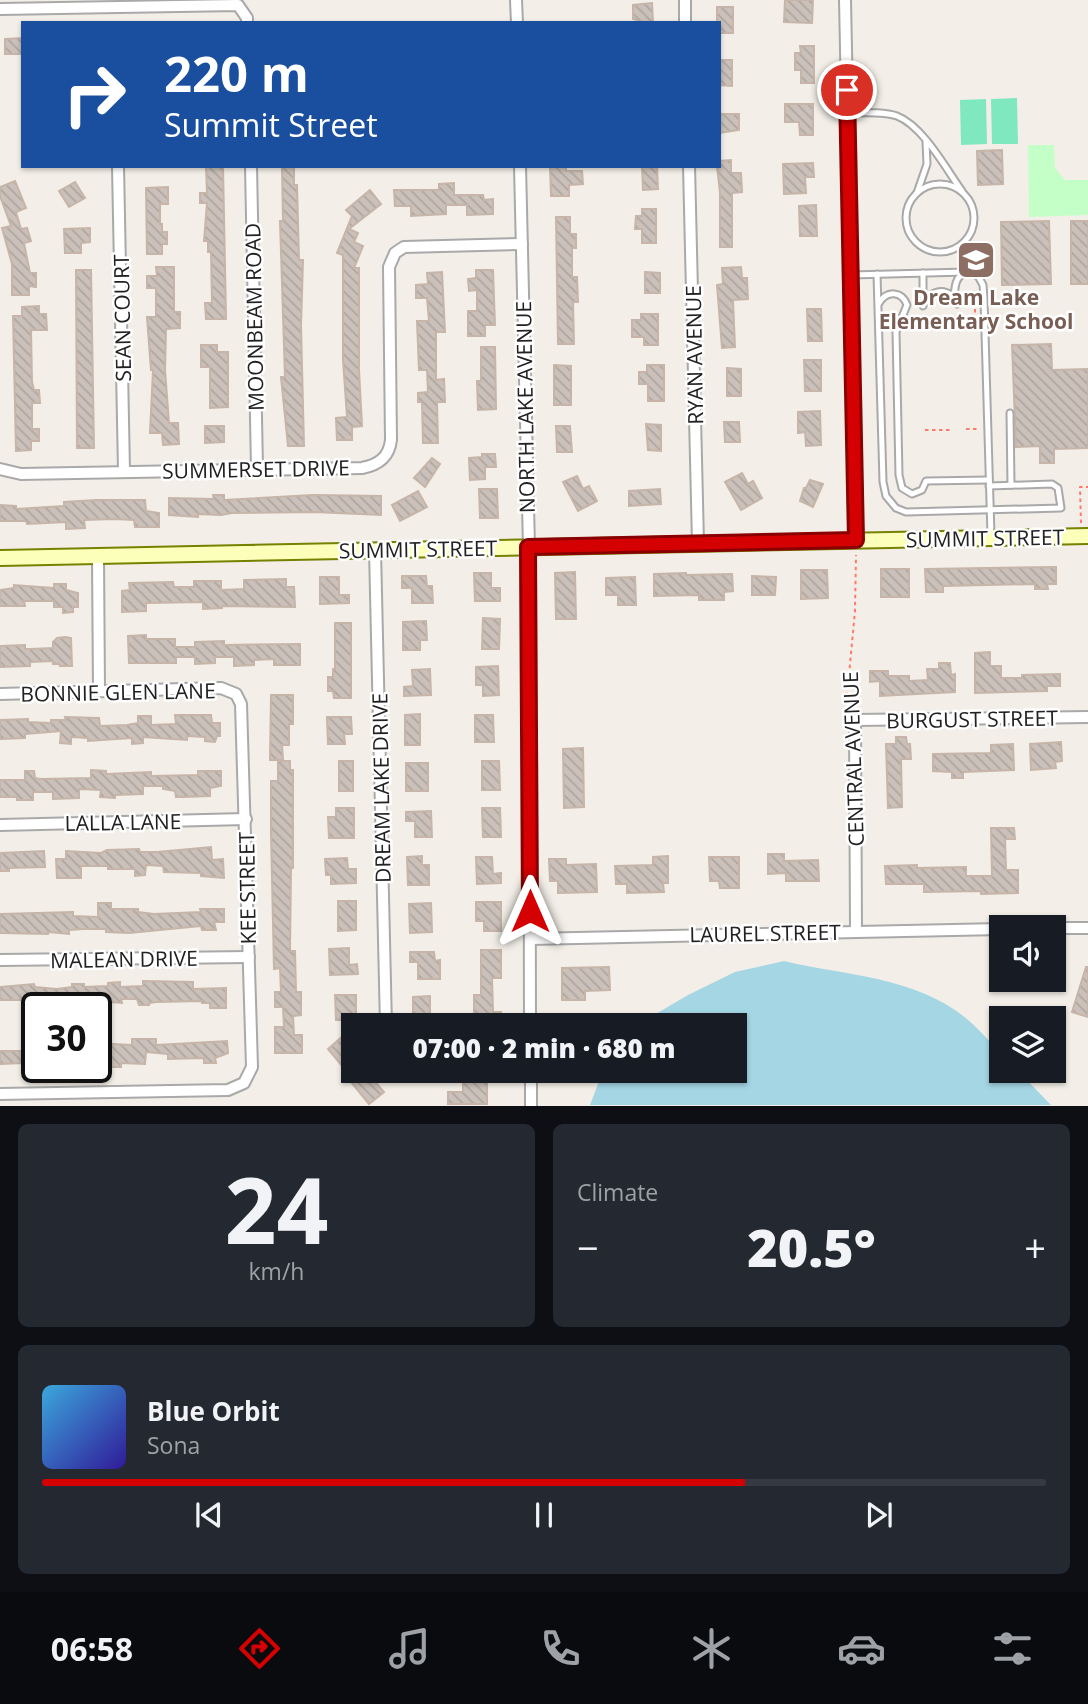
<!DOCTYPE html>
<html lang="en">
<head>
<meta charset="utf-8">
<style>
	:root { --surface:#171b24; --page:#242831; --text:#f1f3f6; --muted:#9ea1a6; --line:#363941; --accent:#d40002 }
	body { margin:0; font-family:"Open Sans",sans-serif; background:var(--page); color:var(--text); height:100vh; display:flex; flex-direction:column; font-size:26px; white-space:nowrap }
	* { box-sizing:border-box; margin:0 }
	p { font-size:23px; color:var(--muted) }
	.icon { flex:none; width:38px; height:38px; fill:none; stroke:currentColor; stroke-width:2; stroke-linecap:round; stroke-linejoin:round }
	.map { position:relative; height:1106px; overflow:hidden }
	.side { display:flex; flex-direction:column; gap:18px; padding:18px; background:#0d0f14; flex:1 }
	.side>* { flex:none }
	.top-card { position:absolute; left:21px; top:21px; width:700px; height:147px; border-radius:0px; box-shadow:0 2px 5px #0004; background:#1a4fa0; color:#fff; overflow:hidden }
	.controls { position:absolute; left:989px; top:915px; display:grid; gap:14px }
	.controls a { display:grid; place-items:center; width:77px; height:77px; border-radius:0px; background:var(--surface); box-shadow:0 2px 5px #0004; font-size:35px }
	.speed { position:absolute; left:21px; top:992px; display:flex; gap:14px; font-size:35px; font-weight:700; text-align:center }
	.speed>* { display:grid; place-content:center; width:91px; height:91px; border-radius:50%; background:var(--surface); box-shadow:0 2px 5px #0004; line-height:1 }
	.speed .limit { border:4px solid #111; border-radius:10px; background:#fff; color:#111 }
	.pin { position:absolute; display:grid; place-items:center; width:60px; height:60px; color:#fff; margin:-30px; border:4px solid #fff; border-radius:50%; box-shadow:0 2px 7px #0007 }
	.me { position:absolute; width:77px; margin:-38px; rotate:0deg; stroke-linejoin:round; filter:drop-shadow(0 0 5px #0008) }
	.turn { display:flex; align-items:center; gap:24px; height:147px; padding:0 28px; font-size:32px }
	.turn .icon { width:91px; height:91px; stroke-width:2.5 }
	.turn b { display:block; font-size:49px; line-height:60px }
	.big { font-size:52px; font-weight:800; line-height:1.1 }
	.side .tile { flex:1; display:flex; flex-direction:column; justify-content:center; gap:10px; min-width:0; padding:0 24px; border-radius:10px; background:var(--page) }
	.side .dial { align-items:center; gap:0 }
	.dial b { font-size:91px; line-height:1 }
	.song { display:flex; align-items:center; gap:21px }
	.cover { width:84px; height:84px; border-radius:10px; background:linear-gradient(135deg,hsl(200 70% 55%),hsl(250 70% 35%)) }
	.played { height:7px; border-radius:4px; background:linear-gradient(90deg,var(--accent) 70%,var(--line) 70%) }
	.keys { display:flex; justify-content:space-around; direction:ltr }
	.heat { display:flex; justify-content:space-between; align-items:center; font-size:38px; direction:ltr }
	.side .tiles { flex:1; display:grid; gap:18px; grid-template-columns:1fr 1fr }
	.tile:last-child { grid-column:span 2 }
	.trip { position:absolute; left:341px; top:1013px; width:406px; height:70px; border-radius:0px; background:var(--surface); box-shadow:0 2px 5px #0004; font-weight:800; line-height:70px; text-align:center }
	.dock { display:flex; height:112px; justify-content:space-around; align-items:center; background:#090b0e; color:var(--muted) }
	.dock .icon { width:49px; height:49px }
	.dock .active { color:var(--accent) }
	.dock b { font-size:32px; color:var(--text) }
	.map>svg:first-child { display:block }
</style>
</head>
<body>
<div class="map">
<svg width="1088" height="1106" viewBox="0 0 1088 1106">
	<defs>
		<pattern id="building-back-hatch" width="6" height="6" patternUnits="userSpaceOnUse" patternTransform="scale(1.75)"><rect width="6" height="6" fill="#cbc1ba"/><path d="M-1 5l2 2M0 0l6 6M5-1l2 2" fill="none" stroke="#aea6a0"/></pattern>
	</defs>
	<rect width="100%" height="100%" fill="#f3efe8"/>
	<path fill="#c3ffc7" d="M1028 145H1054L1055 168 1065 180H1088V215L1029 217Z"/>
	<g fill="#7fe8bf">
		<path d="M1017 98 1018 144H992L991 99Z"/>
		<path d="M986 99 987 144 961 145 960 100Z"/>
	</g>
	<path fill="#a5d6e4" d="M784 961C846 976 915 976 967 1019 979 1029 990 1042 1001 1054V1071H1018L1051 1105H590L603 1071H735V1026L637 1025 688 995 735 972Z"/>
	<g fill="url(#building-back-hatch)" stroke="#c6b5a8" stroke-width="2">
		<path d="M785 0H813L812 23 784 22Z"/>
		<path d="M652 3 653 23H641V21L633 19V5Z"/>
		<path d="M717 7H733V33H719V23H717Z"/>
		<path d="M23 38V54H5V39Z"/>
		<path d="M800 46H814V83H801V70H795V53H801Z"/>
		<path d="M719 60H732V86L719 85Z"/>
		<path d="M785 104H813V135H800L799 122H785Z"/>
		<path d="M719 114H739V130L719 133Z"/>
		<path d="M1002 150 1003 184 978 185 977 151Z"/>
		<path d="M731 160V173H741L742 192 732 193V247H720V193L717 166H719V161Z"/>
		<path d="M813 163 814 177H805L806 193 784 194 783 164Z"/>
		<path d="M206 166H223L226 319H206L205 303H212L211 252H208V241H204L207 203H200V193H207Z"/>
		<path d="M282 166H294V185H297L299 260H303L301 326 304 446H288L281 377H285L280 221H283Z"/>
		<path d="M550 166H566V171H582L583 184 569 185V196H551Z"/>
		<path d="M642 166H657L658 189 643 190Z"/>
		<path d="M15 181 26 208 16 212 21 229 27 228 31 241 24 243 30 273H36V287L29 286V295H12V264L2 228 11 226 0 196V187Z"/>
		<path d="M75 182 85 198 69 207 59 191Z"/>
		<path d="M454 183V195H483L484 200 493 199V214L467 215V205H446V214L411 216V206H395L394 190H439V184Z"/>
		<path d="M168 187V204H160V224H162V232H167V244H162V254H147L146 188Z"/>
		<path d="M370 190 381 204 349 229 358 233 354 242 363 246 354 268H359V370L362 426 352 427V440H337L336 418 347 417 343 360V255L337 253 352 216 346 210Z"/>
		<path d="M816 205 817 236H800L799 206Z"/>
		<path d="M642 209H656V243H642V229H635L636 216H642Z"/>
		<path d="M556 217H570V234H576V248H572V277H577L578 302H573L574 344H558Z"/>
		<path d="M1049 221 1051 284 1002 285 1001 222Z"/>
		<rect x="1071" y="221" width="17" height="63"/>
		<path d="M90 228V242L81 243V253H65L64 229Z"/>
		<path d="M156 267H174V312H180V328L166 329 165 370 169 423H178L179 444 163 445 162 433H150L153 370H151L147 317H156V288H147V276H157Z"/>
		<path d="M741 267 742 278H747L748 299 733 300 735 347 722 348 717 285 723 284 722 268Z"/>
		<path d="M76 270H91L94 448H77Z"/>
		<path d="M476 270H493L495 325H485V336H468V311H477V290L469 291 468 279 476 278Z"/>
		<path d="M442 272 445 332H436V380L444 379 445 402H437L438 443H423L422 402H418V393L428 392 427 370H419L417 321H429L427 298H416V285L428 284 427 273Z"/>
		<path d="M645 272 660 273V293H645Z"/>
		<path d="M39 306V314H46L47 330H31L32 382 34 390H39L40 403H32V429H39V441H31V450L16 451 13 316H22V307Z"/>
		<path d="M807 309H821L822 341H808Z"/>
		<path d="M641 314H658V345H644V337H632V320H641Z"/>
		<path d="M1051 344 1052 370 1088 369V448L1054 449V463H1040V446L1016 447 1012 345Z"/>
		<path d="M201 345H217V352H228V407L210 408V367H201Z"/>
		<path d="M481 347H495L496 409 478 410 477 381H481Z"/>
		<path d="M804 360H821V391H805Z"/>
		<path d="M554 365 571 366V405H554Z"/>
		<path d="M647 365H664V401H648V384H639V372H647Z"/>
		<path d="M727 368 741 369V396H727Z"/>
		<path d="M820 411 821 445 806 446 805 432 798 433V412Z"/>
		<path d="M724 422H739L740 442H725Z"/>
		<path d="M646 424 661 425V451L648 450Z"/>
		<path d="M205 426H224V442L205 443Z"/>
		<path d="M556 426H570L572 452H557Z"/>
		<path d="M482 454H495L496 467H485V479L470 480 469 458 482 457Z"/>
		<path d="M432 458 440 464 425 487 414 478Z"/>
		<path d="M742 473 748 484 753 481 762 498 741 510 725 482Z"/>
		<path d="M577 476 583 489 589 486 597 501 578 511 563 482Z"/>
		<path d="M810 480 823 484 813 507 800 501 804 488H806Z"/>
		<path d="M479 489H497L498 518H480Z"/>
		<path d="M660 489 661 504 629 506V491Z"/>
		<path d="M418 491 427 507 400 521 392 505Z"/>
		<path d="M213 495H224V500L313 495 381 496V515L314 512 232 513 221 515 198 514V517L169 515V498L214 499Z"/>
		<path d="M96 500H145L146 511 159 513V527H135L134 520 115 519 84 520 85 528 66 529V522L27 524 26 521H0V505L16 506V509L64 506V502Z"/>
		<path d="M1056 567V584H1047L1048 589H1035V584L943 586V592H926L925 569Z"/>
		<rect x="881" y="569" width="28" height="28"/>
		<path d="M801 570H827L828 598 801 599Z"/>
		<path d="M575 572 576 619H556L555 573Z"/>
		<path d="M474 573H491V588H500V601H475Z"/>
		<path d="M686 573V575L732 574 733 591 724 592V600H699V595L654 596V574Z"/>
		<path d="M402 576H426L427 586H432L433 603H412V588H402Z"/>
		<path d="M752 576 776 577 775 595H752Z"/>
		<path d="M320 577H339V595H349V603L320 604Z"/>
		<path d="M635 577 636 605H618V595H606V578Z"/>
		<path d="M286 579V587H294L295 607 222 606V608L203 609V602L146 603V611L122 612V591L130 590 129 583 173 582 174 587H194V581H221V590L244 589V580Z"/>
		<path d="M54 584H66V590L78 593V607H73V612L63 613V607H54V601H24L25 606H0V590L14 588V585L54 588Z"/>
		<path d="M483 618 500 619 499 649H482Z"/>
		<path d="M426 621 427 640H420V650H403V622Z"/>
		<path d="M335 623H351V698H334L333 691H328V677H333V669H335Z"/>
		<path d="M146 635V639H175V647H195V642L224 641V645L300 644V665H274V659L254 660V665L234 666V657H215V663L195 664V657H176V663H129L128 636Z"/>
		<path d="M65 637 71 638 72 666H60L59 664H53V661L30 662V666L0 667V646L25 645V649H30L53 648V642L57 638Z"/>
		<path d="M990 652V666H1001V678H1022V675L1060 674V686H1047V691L975 693V653Z"/>
		<path d="M939 663H950L951 675 955 674V692L880 696V681L870 682V671H888V676H909V681L928 680 927 669H939Z"/>
		<path d="M498 666 499 695 483 696V685H476V667Z"/>
		<path d="M430 669 431 695 404 696V687L413 686 412 670Z"/>
		<path d="M271 695H293V724H289V745H282L283 760H270Z"/>
		<path d="M420 714V745H405V715Z"/>
		<path d="M175 715H211L212 723H220V736H217L215 742 205 741V737L187 736V740L143 737V743L132 744V738L88 741V738L71 737V744L60 743 61 731 25 734V738L0 739V720L28 719V722L51 723V720H66L65 717 99 718 100 726 127 725 138 723V716H151V725L176 724Z"/>
		<path d="M475 715H493L494 742H475Z"/>
		<path d="M327 717H351L352 734H344L345 744H328Z"/>
		<path d="M896 737H906L907 744H910L911 759H901L902 807 888 808 886 744H896Z"/>
		<path d="M1061 742 1062 761 1055 762 1056 768 1031 770 1030 744Z"/>
		<path d="M1013 744 1014 770 963 772V778H952V772L933 771V754L991 753V745Z"/>
		<path d="M583 748 584 807 564 808 563 749Z"/>
		<path d="M278 761H290V770H293V868H291L290 951H295L296 992H301V1015L293 1016 294 1035H302V1053H275V1027H284L283 1007H275V992H281L280 968 274 969 271 832V781H278Z"/>
		<rect x="339" y="761" width="14" height="30"/>
		<path d="M482 761H499L500 790H482Z"/>
		<rect x="406" y="763" width="22" height="28"/>
		<path d="M91 770 106 771V774L151 772V776L198 775V771H221V786L210 788V796L183 797H176L175 791 163 789V786H143V794L115 795V798L100 797 101 790 79 789V798L53 799V792H33V800H17V797H0V780H25V771H34L35 778 40 779 91 778Z"/>
		<path d="M336 808H354V838H329L328 817H336Z"/>
		<path d="M482 808H500L501 837H483Z"/>
		<path d="M431 811 432 837H415V821H406V812Z"/>
		<path d="M991 828H1014L1015 839H1005L1006 870H1018V893L981 894V891L924 892V884H886L885 866 917 865V868L966 867V876H992Z"/>
		<path d="M211 847 212 860 223 859 224 878 201 876V873L164 872 163 866 146 865 145 875 135 876V869H108V866H81V878H57L56 859H66V851L101 853 107 850 139 849 140 852H157Z"/>
		<path d="M44 851 45 867 9 868V871H0V853Z"/>
		<path d="M768 854H784V861L818 860 819 881H786V873L768 874Z"/>
		<path d="M422 856V865H429V885H408L407 857Z"/>
		<path d="M668 856V883H663L664 892 627 893V884H616L615 866 653 865V857Z"/>
		<path d="M476 857H492L493 874 501 873V883L477 884Z"/>
		<path d="M709 857H739V888H720L719 881H710Z"/>
		<path d="M347 858 348 869H356V883L331 884V875H326L325 859Z"/>
		<path d="M549 859H566V865L596 864 597 892 558 893V881H550Z"/>
		<path d="M338 901H356V930L338 931Z"/>
		<path d="M476 902H501V931H484V921H476Z"/>
		<path d="M98 903H111V909H138V912L154 914 201 912 200 909H224V922H214L216 930H202L201 926 129 933 106 932V929H83L69 930V934L48 932V934L0 933V914L73 912V916L98 917Z"/>
		<path d="M431 903 432 932 410 933 409 904Z"/>
		<path d="M349 948V965L357 964 358 974 330 975 329 949Z"/>
		<path d="M481 950H501V978H492L493 1012H501V1022H474V995H481Z"/>
		<path d="M410 952H434L435 961 440 960V979H418V962H410Z"/>
		<path d="M609 967 610 990 585 991V1000H562V968Z"/>
		<path d="M1086 967H1088V1017L1072 1012Z"/>
		<path d="M143 981 193 982V989L226 988V1008H210V1003H202V1001L156 1002 149 1003V1005H139L137 999H121L122 1003 111 1002V999L84 1000V1004L58 1005V1000L35 1001V1003L22 1005V1000H0V987L34 984 35 987 57 989 72 987V984H84V987L108 986V983L120 982V987L143 986Z"/>
		<path d="M335 995H356V1020H336Z"/>
		<path d="M430 996V1025H413V997Z"/>
		<path d="M344 1035 354 1046V1071H366L384 1092 369 1104 351 1082 354 1080 328 1049Z"/>
		<path d="M132 1039H156V1045L227 1041 228 1053 215 1058 216 1063H204V1058L168 1059V1054L146 1052 145 1064 121 1063V1067H109L108 1063 96 1062V1043L132 1045Z"/>
		<path d="M23 1047H37L35 1067 23 1068V1063L0 1064V1051H23Z"/>
		<path d="M463 1077H487V1104H448V1092H463Z"/>
	</g>
	<g fill="none" stroke-linecap="round" stroke-linejoin="round">
		<g stroke="#a9a9a9" stroke-width="9">
			<g id="lane">
				<path d="M847 113C863 113 882 111 897 116 923 126 946 169 962 191"/>
				<circle cx="940" cy="218" r="34"/>
				<path d="M917 193 927 164 926 142"/>
				<path d="M923 273V302"/>
				<path d="M877 274 883 482 886 496 896 508 906 512 1061 508 1058 488 1052 484 989 486"/>
				<path d="M851 275 966 272 978 276 983 285 984 299 991 535"/>
				<path d="M954 297C955 288 955 278 963 274"/>
				<path d="M879 303C887 290 902 291 907 305L896 332 899 475 902 488 912 494 922 490 926 481 989 480"/>
				<path d="M923 306 926 298C938 288 951 289 957 304"/>
				<path d="M1010 413 1011 485"/>
			</g>
		</g>
		<g stroke="#a9a9a9" stroke-width="14">
			<g id="street">
				<path d="M516 0 517 23"/>
				<path d="M685 0V23"/>
				<path d="M845 0 856 540"/>
				<path d="M0 9 238 5 247 18V23"/>
				<path d="M118 166 124 471"/>
				<path d="M251 166 257 468"/>
				<path d="M520 166 529 547 530 1026"/>
				<path d="M689 166 698 543"/>
				<path d="M0 469 21 474 362 468C379 465 389 457 391 440L389 267 395 253 404 247 522 244"/>
				<path d="M375 550 386 1026"/>
				<path d="M98 556 99 691"/>
				<path d="M0 694 221 688 236 694 241 704 252 1067 244 1083 228 1090 0 1094"/>
				<path d="M0 825 246 819"/>
				<path d="M1054 928H1088"/>
				<path d="M856 931 855 720 1088 717"/>
				<path d="M530 939 1001 929"/>
				<path d="M0 960 249 957"/>
				<path d="M531 1071V1106"/>
			</g>
		</g>
		<g stroke="#758200" stroke-width="18">
			<path id="secondary" d="M0 558 1088 536"/>
		</g>
		<g stroke="#ff7a6d" stroke-width="2" stroke-dasharray="3.5 3.5" stroke-linecap="butt">
			<path d="M975 309V326"/>
			<path d="M964 326H973"/>
			<path d="M924 327H950"/>
			<path d="M966 429H979"/>
			<path d="M925 430H953"/>
			<path d="M1081 523 1080 487H1088"/>
			<path d="M852 709 847 696 855 611 856 555"/>
		</g>
		<use href="#lane" stroke="#fff" stroke-width="5"/>
		<use href="#street" stroke="#fff" stroke-width="10"/>
		<use href="#secondary" stroke="#fcffba" stroke-width="14"/>
	</g>
	<g fill="none" stroke-linecap="round" stroke-linejoin="round">
		<g stroke="#8a0001" stroke-width="18">
			<path id="route" d="M530 911 528 547 856 540 847 90"/>
		</g>
		<use href="#route" stroke="#d40002" stroke-width="12"/>
	</g>
	<defs>
		<g id="school-square" transform="scale(2.0125)"><rect x="-9" y="-9" width="18" height="18" rx="4" fill="#8d6e63" stroke="#fff"/><path d="M0-5L7-2L0 1L-7-2ZM-4 1L0 2.5L4 1V4Q0 6-4 4Z" fill="#fff"/></g>
	</defs>
	<g fill-rule="evenodd">
		<use href="#school-square" x="976" y="260"/>
	</g>
	<g text-anchor="middle" dominant-baseline="central" stroke-width="5" stroke-linejoin="round" paint-order="stroke">
		<g font-size="21" font-weight="bold" fill="#785e54" stroke="#fff">
			<text x="976" y="297">Dream Lake<tspan x="976" dy="24">Elementary School</tspan></text>
		</g>
		<g font-size="21" fill="#222" stroke="#fff">
			<text transform="translate(254 317) rotate(-91)">MOONBEAM ROAD</text>
			<text transform="translate(122 318) rotate(-91)">SEAN COURT</text>
			<text transform="translate(694 355) rotate(-91)">RYAN AVENUE</text>
			<text transform="translate(525 407) rotate(-91)">NORTH LAKE AVENUE</text>
			<text transform="translate(256 469) rotate(-1)">SUMMERSET DRIVE</text>
			<text transform="translate(985 538) rotate(-1)">SUMMIT STREET</text>
			<text transform="translate(418 549) rotate(-1)">SUMMIT STREET</text>
			<text transform="translate(118 692) rotate(-1)">BONNIE GLEN LANE</text>
			<text transform="translate(972 719) rotate(-1)">BURGUST STREET</text>
			<text transform="translate(853 759) rotate(-92)">CENTRAL AVENUE</text>
			<text transform="translate(381 788) rotate(-91)">DREAM LAKE DRIVE</text>
			<text transform="translate(123 822) rotate(-1)">LALLA LANE</text>
			<text transform="translate(247 888) rotate(-91)">KEE STREET</text>
			<text transform="translate(765 933) rotate(-1)">LAUREL STREET</text>
			<text transform="translate(124 959) rotate(-1)">MALEAN DRIVE</text>
		</g>
	</g>
</svg>
<div class="controls">
<a><svg class="icon" aria-label="sound" viewBox="0 0 24 24"><path d="M4 9h4l5-4v14l-5-4H4zM17 9q2 3 0 6"/></svg></a>
<a><svg class="icon" aria-label="layers" viewBox="0 0 24 24"><path d="M12 4l9 5-9 5-9-5zM3 14l9 5 9-5"/></svg></a>
</div>
<div class="speed"><div class="limit">30</div></div>
<div class="pin" style="left:847px;top:90px;background:#d93025"><svg class="icon" aria-label="arrive" viewBox="0 0 24 24"><path d="M6 21V4h12l-3 4 3 4H6"/></svg></div>
<svg class="me" style="left:530px;top:911px" viewBox="-20 -20 40 40"><path d="M0-17L14 15 0 8-14 15z" fill="#d40002" stroke="#fff" stroke-width="4"/></svg>
<div class="trip">07:00 · 2 min · 680 m</div>
<div class="top-card">
<div class="turn"><svg class="icon" aria-label="right" viewBox="0 0 24 24"><path d="M7 20v-9h11M14 6l5 5-5 5"/></svg><div><b>220 m</b>Summit Street</div></div>
</div>
</div>
<section class="side">
<div class="tiles">
<div class="tile dial"><b>24</b><p>km/h</p></div>
<div class="tile"><p>Climate</p>
<div class="heat"><a>−</a><b class="big">20.5°</b><a>+</a></div>
</div>
<div class="tile">
<div class="song"><i class="cover"></i><div><b>Blue Orbit</b><p>Sona</p></div></div>
<div class="played"></div>
<div class="keys"><svg class="icon" aria-label="previous" viewBox="0 0 24 24"><path d="M18 5L8 12l10 7zM5 5v14"/></svg><svg class="icon" aria-label="pause" viewBox="0 0 24 24"><path d="M8 5v14M16 5v14"/></svg><svg class="icon" aria-label="next" viewBox="0 0 24 24"><path d="M6 5l10 7-10 7zM19 5v14"/></svg></div>
</div>
</div>
</section>
<nav class="dock">
<b>06:58</b>
<svg class="icon active" aria-label="directions" viewBox="0 0 24 24"><path d="M12 3l9 9-9 9-9-9zM9 14v-3h6M13 9l2 2-2 2"/></svg>
<svg class="icon" aria-label="music" viewBox="0 0 24 24"><path d="M9 18V5l10-2v13"/><circle cx="6" cy="18" r="3"/><circle cx="16" cy="16" r="3"/></svg>
<svg class="icon" aria-label="phone" viewBox="0 0 24 24"><path d="M5 4h4l2 5-3 2q2 4 5 5l2-3 5 2v4C11 20 4 13 5 4z"/></svg>
<svg class="icon" aria-label="climate" viewBox="0 0 24 24"><path d="M12 3v18M4 7l16 10M4 17L20 7"/></svg>
<svg class="icon" aria-label="car" viewBox="0 0 24 24"><path d="M5 17H2v-5l4-1 3-4h7l3 4 3 1v5h-3M9 17h6M6 11h13"/><circle cx="7" cy="17" r="2"/><circle cx="17" cy="17" r="2"/></svg>
<svg class="icon" aria-label="filters" viewBox="0 0 24 24"><path d="M4 7h16M4 17h16"/><circle cx="9" cy="7" r="2"/><circle cx="15" cy="17" r="2"/></svg>
</nav>
</body>
</html>
